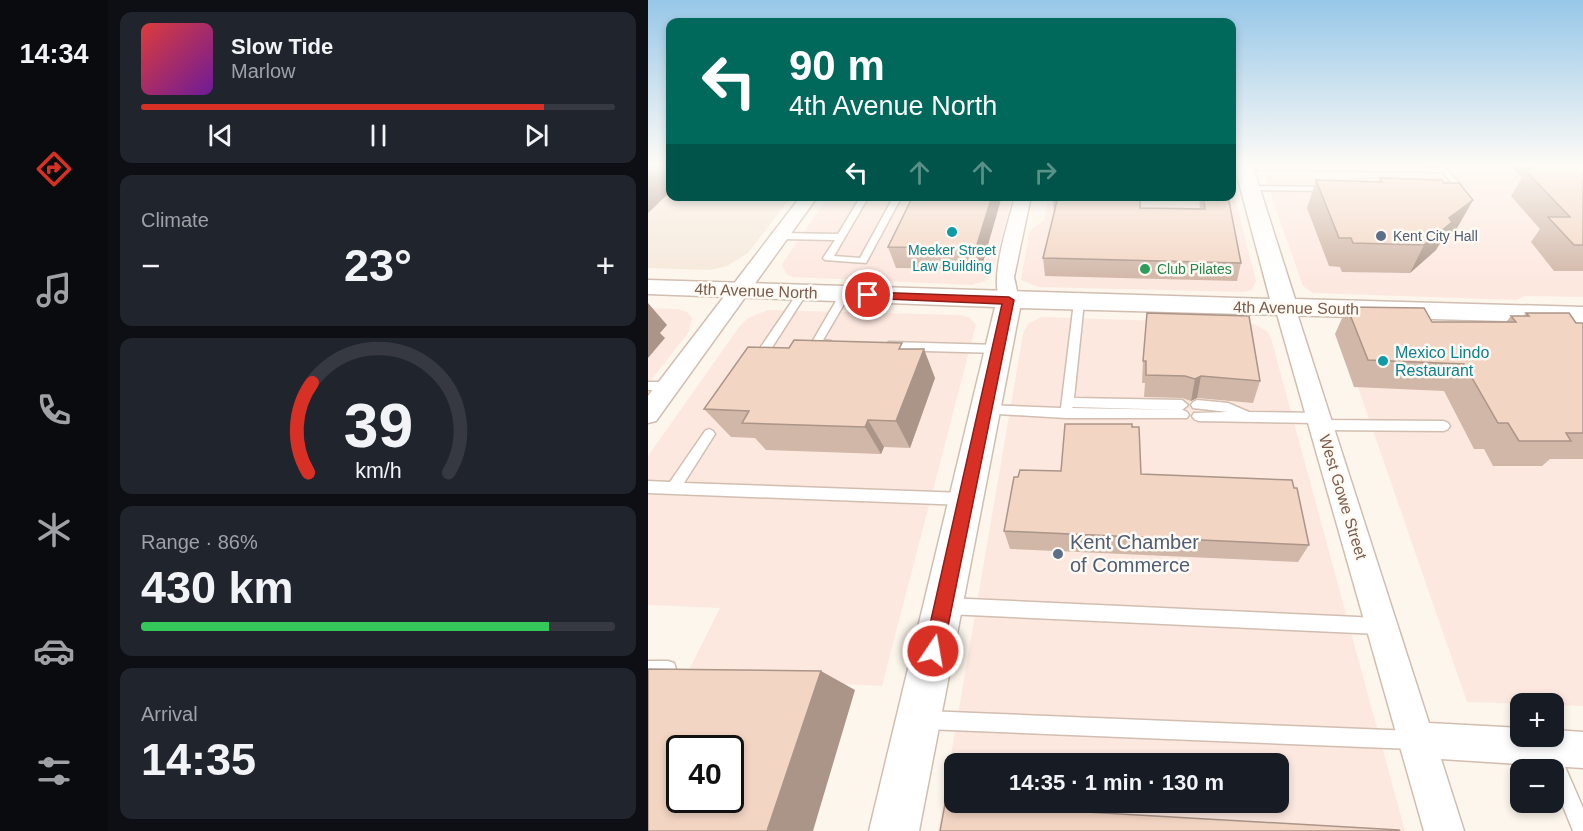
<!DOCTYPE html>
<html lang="en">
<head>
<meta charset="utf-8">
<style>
	:root { --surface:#171b24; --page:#20242c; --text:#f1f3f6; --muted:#9ea1a6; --line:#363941; --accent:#d93025 }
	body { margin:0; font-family:Helvetica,sans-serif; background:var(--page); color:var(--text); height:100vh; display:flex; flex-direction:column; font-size:22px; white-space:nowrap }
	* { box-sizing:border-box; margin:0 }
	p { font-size:20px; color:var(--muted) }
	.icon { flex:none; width:33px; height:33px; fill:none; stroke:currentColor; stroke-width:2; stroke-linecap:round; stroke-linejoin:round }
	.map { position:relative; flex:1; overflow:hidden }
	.details { display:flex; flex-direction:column; gap:12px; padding:12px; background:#0d0f14; width:540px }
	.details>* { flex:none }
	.banner { position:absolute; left:18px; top:18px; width:570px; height:183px; border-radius:12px; box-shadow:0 3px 9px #0003; background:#00695c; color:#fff; overflow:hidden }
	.buttons { position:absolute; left:862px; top:693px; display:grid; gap:12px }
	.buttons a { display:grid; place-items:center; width:54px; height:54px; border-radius:12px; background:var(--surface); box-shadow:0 3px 9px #0003; font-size:30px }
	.speed { position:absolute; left:18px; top:735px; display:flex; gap:12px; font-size:30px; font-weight:700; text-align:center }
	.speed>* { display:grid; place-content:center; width:78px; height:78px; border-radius:50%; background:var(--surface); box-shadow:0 3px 9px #0003; line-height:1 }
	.speed .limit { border:3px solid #111; border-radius:9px; background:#fff; color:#111 }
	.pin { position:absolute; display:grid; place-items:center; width:51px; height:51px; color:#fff; margin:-26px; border:3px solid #fff; border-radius:50%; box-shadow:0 2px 6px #0007 }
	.me { position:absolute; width:66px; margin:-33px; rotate:12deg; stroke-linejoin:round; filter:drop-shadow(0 0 4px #0008) }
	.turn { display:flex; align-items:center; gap:21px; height:126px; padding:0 24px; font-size:27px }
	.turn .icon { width:78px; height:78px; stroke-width:2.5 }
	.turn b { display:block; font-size:42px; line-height:51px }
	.lanes { display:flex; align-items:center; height:57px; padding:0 24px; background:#0003; justify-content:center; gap:30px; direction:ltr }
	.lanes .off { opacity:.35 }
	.big { font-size:45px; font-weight:700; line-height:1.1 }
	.details .card { flex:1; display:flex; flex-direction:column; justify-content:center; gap:9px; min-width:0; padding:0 21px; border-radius:12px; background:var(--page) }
	.details .dial { align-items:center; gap:0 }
	.dial svg { height:156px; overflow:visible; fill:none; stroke:var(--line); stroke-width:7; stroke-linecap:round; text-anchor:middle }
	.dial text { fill:var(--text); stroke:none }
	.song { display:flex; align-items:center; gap:18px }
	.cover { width:72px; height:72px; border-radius:9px; background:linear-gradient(135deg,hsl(0 70% 55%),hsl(280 70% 35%)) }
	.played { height:6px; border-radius:3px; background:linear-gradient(90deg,var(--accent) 85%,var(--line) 85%) }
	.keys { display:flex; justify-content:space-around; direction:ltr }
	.heat { display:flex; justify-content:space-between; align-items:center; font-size:33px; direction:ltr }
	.charge { height:9px; border-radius:4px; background:linear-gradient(90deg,#34c759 86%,var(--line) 0) }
	.trip { position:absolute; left:296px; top:753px; width:345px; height:60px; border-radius:12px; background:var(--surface); box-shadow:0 3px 9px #0003; font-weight:700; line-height:60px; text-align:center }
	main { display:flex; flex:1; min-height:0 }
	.tab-bar { display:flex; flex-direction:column; width:108px; justify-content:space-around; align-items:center; background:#090b0e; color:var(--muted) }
	.tab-bar .icon { width:42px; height:42px }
	.tab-bar .on { color:var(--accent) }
	.tab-bar b { font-size:27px; color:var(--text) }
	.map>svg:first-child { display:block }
</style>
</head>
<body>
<main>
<nav class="tab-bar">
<b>14:34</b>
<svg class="icon on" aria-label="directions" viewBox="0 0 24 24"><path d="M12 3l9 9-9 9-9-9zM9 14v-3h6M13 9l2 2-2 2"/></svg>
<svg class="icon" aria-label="music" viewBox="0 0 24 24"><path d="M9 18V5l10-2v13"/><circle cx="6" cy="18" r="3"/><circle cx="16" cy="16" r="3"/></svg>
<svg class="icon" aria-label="phone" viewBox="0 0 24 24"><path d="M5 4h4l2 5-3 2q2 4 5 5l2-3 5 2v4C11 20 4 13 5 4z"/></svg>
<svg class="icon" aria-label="climate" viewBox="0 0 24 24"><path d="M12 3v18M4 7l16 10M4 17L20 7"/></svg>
<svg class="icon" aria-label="car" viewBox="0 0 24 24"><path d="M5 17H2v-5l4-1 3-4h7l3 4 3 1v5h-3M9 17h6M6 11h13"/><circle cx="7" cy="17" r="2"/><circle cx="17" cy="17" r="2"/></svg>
<svg class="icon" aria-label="filters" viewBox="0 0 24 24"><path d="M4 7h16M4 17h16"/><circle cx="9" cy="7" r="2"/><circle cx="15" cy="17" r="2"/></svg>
</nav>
<section class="details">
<div class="card">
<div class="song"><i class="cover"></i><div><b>Slow Tide</b><p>Marlow</p></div></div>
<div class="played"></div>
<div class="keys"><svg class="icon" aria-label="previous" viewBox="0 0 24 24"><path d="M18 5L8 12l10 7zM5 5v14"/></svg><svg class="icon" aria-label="pause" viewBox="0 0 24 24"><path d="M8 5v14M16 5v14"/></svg><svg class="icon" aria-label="next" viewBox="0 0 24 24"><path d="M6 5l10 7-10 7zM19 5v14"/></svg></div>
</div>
<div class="card"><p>Climate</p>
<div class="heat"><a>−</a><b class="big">23°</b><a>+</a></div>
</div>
<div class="card dial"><svg viewBox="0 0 100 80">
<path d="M14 69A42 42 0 1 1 86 69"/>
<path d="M14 69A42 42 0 0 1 16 23" stroke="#d93025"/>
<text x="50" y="56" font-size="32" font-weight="700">39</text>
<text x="50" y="72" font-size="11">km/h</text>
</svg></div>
<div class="card"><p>Range · 86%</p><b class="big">430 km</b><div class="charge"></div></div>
<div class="card"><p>Arrival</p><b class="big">14:35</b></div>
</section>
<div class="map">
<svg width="935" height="831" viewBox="0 0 935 831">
	<rect width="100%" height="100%" fill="#fdf6ec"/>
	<path fill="#f5e8da" d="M0 164H22V196L143 197 100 253 79 266 62 270 0 268Z"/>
	<g fill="#fde8e0" fill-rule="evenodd">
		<path d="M612 164H935V297L877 296 868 300 665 293 655 286Z"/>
		<path d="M584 186 608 281 604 290 595 292 390 287 373 280 381 235 384 229 396 220 400 197 584 196Z"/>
		<path d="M180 197H364L345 271 337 281 324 285 145 277 138 274 134 264Z"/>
		<path d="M0 308 30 309 39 312 44 318 40 333 0 384Z"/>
		<path d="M120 310 312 315 321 317 328 325 234 686 38 676 72 608 0 605V456L91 327 100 318Z"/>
		<path d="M393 317 606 324 619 331 623 338 757 831H290L375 334 380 324ZM306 764H630V802H306Z"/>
		<path d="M695 344 935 350V706L819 702Z"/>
	</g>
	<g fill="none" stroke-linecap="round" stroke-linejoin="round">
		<g stroke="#d1beb0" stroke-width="3">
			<g id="service">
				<path d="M593 165 797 168 814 186 804 193H798V189L805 185 795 172 596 169 592 167Z"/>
				<path d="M599 186 682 187 686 189 682 191 602 190H599Z"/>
				<path d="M213 196H221L186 256 212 258 246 196H254L218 263 177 260 175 258 187 240 133 239 129 236 133 233 190 234Z"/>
				<path d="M154 290 159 293 114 363H106L105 360 106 357 151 291Z"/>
				<path d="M197 291 202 294 175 340 183 341 184 344 179 348 164 347 163 344 192 294Z"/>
				<path d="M431 299 436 302 426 398 534 400 540 405 534 410 425 407 424 408 535 410 539 412 541 415 539 418H418L334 413 332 410 334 407 338 405 413 408 426 302Z"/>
				<path d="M241 342 351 345 356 349 351 353 241 350 236 346Z"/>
				<path d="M0 382H21L27 386 21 390H0Z"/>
				<path d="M549 400 580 403 601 412 671 413 675 415 676 420 796 421 800 423 802 426 800 429 796 431 673 430 669 428 668 423 550 421 546 419 544 416 546 413 580 412 545 408 543 405 545 402Z"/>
				<path d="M61 429 65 431 67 434 36 483 317 493 322 495 324 499 322 503 317 505 0 493V481L22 482 57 431Z"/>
				<path d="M299 598 731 618 737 620 739 626 737 632 731 634 299 614 294 611 291 606 294 601Z"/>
				<path d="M0 661H20L26 663 28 669 26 675 20 677H0Z"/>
				<path d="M278 711 765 731 771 734 774 740 771 746 765 749 278 729 272 726 269 720 272 714Z"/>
				<path d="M902 743 908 746 935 808V831H925L906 784V770H900L893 752 896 746Z"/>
			</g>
		</g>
		<g stroke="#d1beb0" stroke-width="3">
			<g id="minor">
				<path d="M153 196H170L8 421 0 423V396Z"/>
				<path d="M367 196H383L366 277 371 300 368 304 361 306 354 304C339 281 361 223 367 196Z"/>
				<path d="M637 301 644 302 647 307 781 723 873 728V736H906V730L935 732V768L793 759 816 831H776L627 307 630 302Z"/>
			</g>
		</g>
		<g stroke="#d1beb0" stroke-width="3">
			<path id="tertiary" d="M586 164H604L647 299 935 307V323L372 308 271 831H221L347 307 0 294V280L622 299Z"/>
		</g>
		<use href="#service" fill="#fff" fill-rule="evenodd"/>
		<use href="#minor" fill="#fff" fill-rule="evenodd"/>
		<use href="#tertiary" fill="#fff" fill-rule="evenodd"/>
	</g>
	<g fill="#d1b7a8">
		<path d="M584 164H591L588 181 584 180Z"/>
		<path d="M860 164H935V271H906L883 242 892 229 863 196 874 178Z"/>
		<path d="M732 178 796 183 825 200 809 228 794 240 788 250 762 273 694 272 692 267 681 266 659 208 668 180 731 182Z"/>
		<path d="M354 196 333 269 248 268 240 247Z"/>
		<path d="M551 196H580L593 263 589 281 397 276 395 258 406 213 405 200 492 208 552 209Z"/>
		<path d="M699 307 784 322H858L863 316H876L878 313 935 324V459H902L894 466H845L836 449H826L796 391 706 387 687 334Z"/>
		<path d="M141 348 256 349 287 378 262 448 236 447 233 454 118 450 107 438 83 437 56 409Z"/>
		<path d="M495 361 612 381 605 403 549 398 543 401 534 398 496 397 497 383H494Z"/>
		<path d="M484 427 493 474 661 545 650 562 362 549 356 531 370 477 413 471Z"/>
	</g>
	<g fill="#aa9588">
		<path d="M0 164H22V192L0 213Z"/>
		<path d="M344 196H354L333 269 328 248Z"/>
		<path d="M825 200 809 228 794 240 788 250 762 273 776 245 801 218Z"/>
		<path d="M0 303 19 325 12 333 17 338 0 358Z"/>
		<path d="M276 349 287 378 262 448 248 421Z"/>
		<path d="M553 376 549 398 543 401 547 379Z"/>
		<path d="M220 420 236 447 233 454 217 427Z"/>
		<path d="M173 671 207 690 165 831H119Z"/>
	</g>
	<g fill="#f3d5c3" stroke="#aa9588" stroke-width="1.5" fill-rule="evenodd">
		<path d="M891 164H935V245H926L900 217H922L878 171Z"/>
		<path d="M732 178 794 180 796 183H811L825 200 801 218 804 222 776 245 705 243 703 238H691L668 180 734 182Z"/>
		<path d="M265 196H344L328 248 240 247Z"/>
		<path d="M406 196H492V208L557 209 555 196H580L593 263 395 258 409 201 405 200Z"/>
		<path d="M699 307 776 308 784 322H868L863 316H881L878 313H921L928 323H934L935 324V433H918L923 441H871L860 423H850L816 364 720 360Z"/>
		<path d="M499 313 601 316 612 381 553 376 547 379 537 376 498 375V361H495Z"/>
		<path d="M146 340 254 343 251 349H276L248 421 220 420 217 427 94 423 101 411 56 409 100 347 141 348Z"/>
		<path d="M417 424H484V427H491L493 474 644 480 646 488H649L661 545 356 531 366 477H370L372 470 413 471Z"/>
		<path d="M0 669 173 671 119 831H0ZM32 748H82V800H32Z"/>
		<path d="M297 804 751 830 752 831H292Z"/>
	</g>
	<linearGradient id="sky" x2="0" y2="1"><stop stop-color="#97c7e8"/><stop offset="0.59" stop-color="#fefbf6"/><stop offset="1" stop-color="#fefbf6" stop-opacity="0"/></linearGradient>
	<rect width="935" height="280" fill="url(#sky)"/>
	<path fill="#d93025" stroke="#8d1f18" stroke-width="1.5" d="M220 292 361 297 366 300 295 651 292 658 285 660 279 658 276 651 354 304 216 298V293Z"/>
	<g fill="#0f9aa8" stroke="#fffaf3" stroke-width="2">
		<circle cx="304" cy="232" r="6"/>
		<circle cx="735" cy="361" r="6"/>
	</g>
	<g fill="#5c6f8a" stroke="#fffaf3" stroke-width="2">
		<circle cx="733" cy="236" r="6"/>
		<circle cx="410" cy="554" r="6"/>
	</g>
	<circle fill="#2e9e5b" stroke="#fffaf3" stroke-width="2" cx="497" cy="269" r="6"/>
	<g text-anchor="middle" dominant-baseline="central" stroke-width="5" stroke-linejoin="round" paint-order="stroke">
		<g font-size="14" fill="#4e5e75" stroke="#fffaf3" text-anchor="start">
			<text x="745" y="236">Kent City Hall</text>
		</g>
		<g font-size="14" fill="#0d838f" stroke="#fffaf3">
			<text x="304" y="250">Meeker Street<tspan x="304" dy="16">Law Building</tspan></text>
		</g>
		<g font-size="14" fill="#27864d" stroke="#fffaf3" text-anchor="start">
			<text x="509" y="269">Club Pilates</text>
		</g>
		<g font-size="16" fill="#7a5c4d" stroke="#fffaf3">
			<text transform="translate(108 291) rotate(2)">4th Avenue North</text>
			<text transform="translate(648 308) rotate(1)">4th Avenue South</text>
			<text transform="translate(695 497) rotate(73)">West Gowe Street</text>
		</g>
		<g font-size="16" fill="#0d838f" stroke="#fffaf3" text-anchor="start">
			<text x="747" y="352">Mexico Lindo<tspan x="747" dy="18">Restaurant</tspan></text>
		</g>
		<g font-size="20" fill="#4e5e75" stroke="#fffaf3" text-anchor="start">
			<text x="422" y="542">Kent Chamber<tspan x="422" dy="23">of Commerce</tspan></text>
		</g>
	</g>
</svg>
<div class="buttons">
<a>+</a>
<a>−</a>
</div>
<div class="speed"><div class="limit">40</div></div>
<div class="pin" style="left:220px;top:295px;background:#d93025"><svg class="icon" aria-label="arrive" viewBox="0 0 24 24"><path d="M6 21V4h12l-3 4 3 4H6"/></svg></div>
<svg class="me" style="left:285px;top:651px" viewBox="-20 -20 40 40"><circle r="17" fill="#d93025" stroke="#fff" stroke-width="3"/><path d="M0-11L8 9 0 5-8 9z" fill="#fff"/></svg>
<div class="trip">14:35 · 1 min · 130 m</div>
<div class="banner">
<div class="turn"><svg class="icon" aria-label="left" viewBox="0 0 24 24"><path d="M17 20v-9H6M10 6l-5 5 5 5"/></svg><div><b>90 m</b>4th Avenue North</div></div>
<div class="lanes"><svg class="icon" aria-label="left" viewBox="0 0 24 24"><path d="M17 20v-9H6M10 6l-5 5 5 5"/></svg><svg class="icon off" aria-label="ahead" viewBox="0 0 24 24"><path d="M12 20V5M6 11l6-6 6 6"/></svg><svg class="icon off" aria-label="ahead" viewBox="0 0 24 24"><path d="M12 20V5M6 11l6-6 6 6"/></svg><svg class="icon off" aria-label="right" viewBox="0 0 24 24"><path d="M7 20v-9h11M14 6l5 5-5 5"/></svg></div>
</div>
</div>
</main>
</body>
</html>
